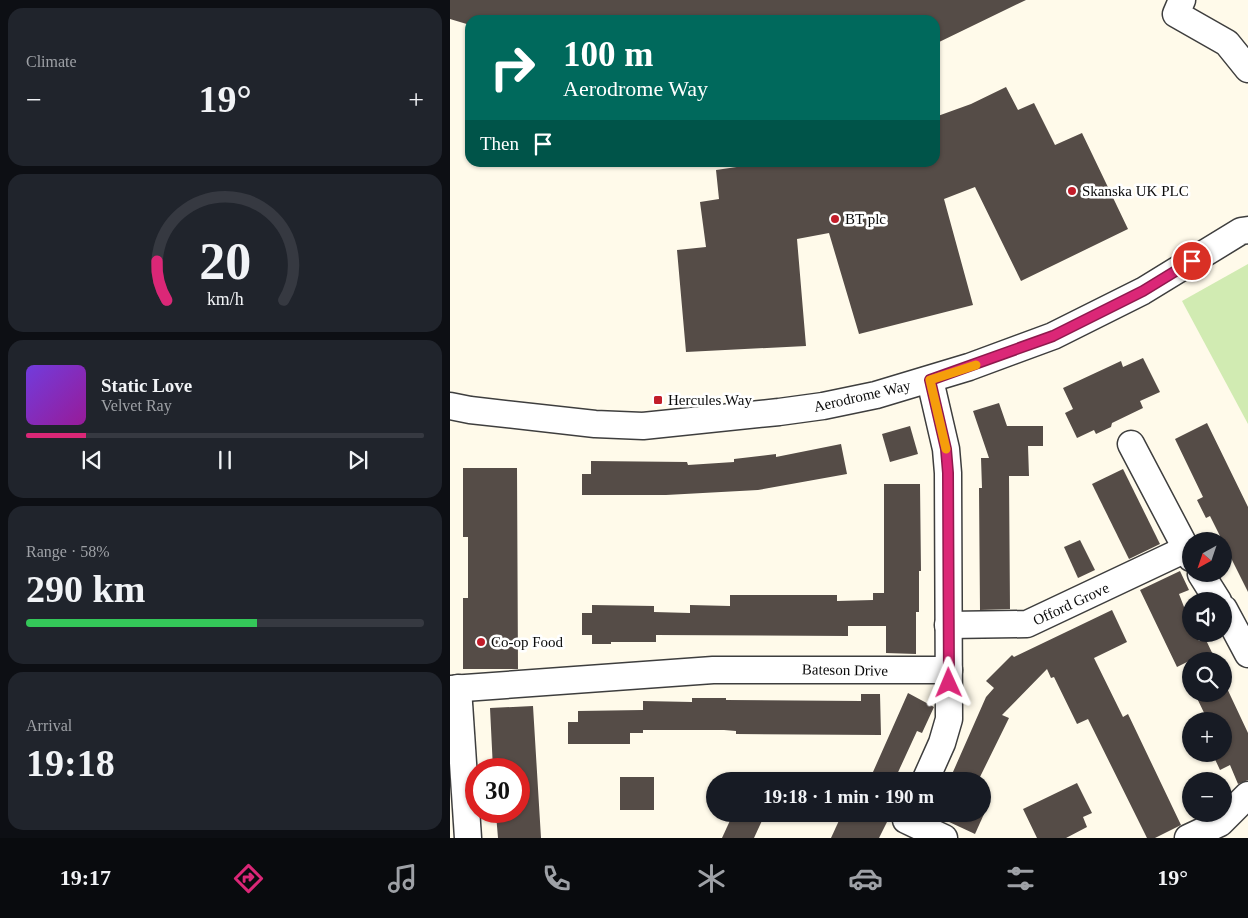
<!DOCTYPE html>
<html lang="en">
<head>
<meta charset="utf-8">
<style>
	:root { --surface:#171b24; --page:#20242c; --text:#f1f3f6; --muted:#9ea1a6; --line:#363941; --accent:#db2777 }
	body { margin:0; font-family:Georgia,serif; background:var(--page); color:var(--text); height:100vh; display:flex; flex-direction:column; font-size:19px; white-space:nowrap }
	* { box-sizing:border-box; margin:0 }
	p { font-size:16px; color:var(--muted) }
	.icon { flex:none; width:28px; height:28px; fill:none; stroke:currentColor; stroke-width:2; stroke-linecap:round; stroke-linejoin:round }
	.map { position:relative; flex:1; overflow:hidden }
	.side { display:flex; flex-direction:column; gap:8px; padding:8px; background:#0d0f14; width:450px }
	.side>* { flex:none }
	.banner { position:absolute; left:15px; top:15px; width:475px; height:152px; border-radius:15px; box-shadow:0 1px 4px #0004; background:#00695c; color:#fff; overflow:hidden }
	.needle { width:32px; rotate:220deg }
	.controls { position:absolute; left:732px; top:532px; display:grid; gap:10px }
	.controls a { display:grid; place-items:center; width:50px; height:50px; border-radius:50%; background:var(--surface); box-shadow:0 1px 4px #0004; font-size:25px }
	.speed { position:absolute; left:15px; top:758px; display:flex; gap:10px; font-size:25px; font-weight:700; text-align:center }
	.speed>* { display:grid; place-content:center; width:65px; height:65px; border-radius:50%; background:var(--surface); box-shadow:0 1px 4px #0004; line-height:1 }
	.speed .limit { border:8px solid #d22; background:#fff; color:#111 }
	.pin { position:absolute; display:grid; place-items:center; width:42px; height:42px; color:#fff; margin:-21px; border:2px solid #fff; border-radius:50%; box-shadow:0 1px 5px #0007 }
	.me { position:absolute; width:55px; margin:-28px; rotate:359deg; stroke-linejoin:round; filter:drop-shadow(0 0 4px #0008) }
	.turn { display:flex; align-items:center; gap:18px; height:105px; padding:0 15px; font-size:22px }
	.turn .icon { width:65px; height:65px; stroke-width:2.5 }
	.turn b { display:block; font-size:35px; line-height:42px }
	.then { display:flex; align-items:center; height:48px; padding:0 15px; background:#0003; gap:10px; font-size:19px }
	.big { font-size:38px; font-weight:700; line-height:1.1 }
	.side .widget { flex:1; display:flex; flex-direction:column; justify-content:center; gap:8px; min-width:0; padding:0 18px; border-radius:15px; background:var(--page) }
	.side .dial { align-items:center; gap:0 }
	.dial svg { height:130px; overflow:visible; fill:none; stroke:var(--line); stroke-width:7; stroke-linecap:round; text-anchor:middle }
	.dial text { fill:var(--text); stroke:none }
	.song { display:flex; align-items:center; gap:15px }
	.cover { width:60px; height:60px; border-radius:8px; background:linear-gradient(135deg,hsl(260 70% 55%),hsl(300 70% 35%)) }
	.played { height:5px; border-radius:2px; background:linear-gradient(90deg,var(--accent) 15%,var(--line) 15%) }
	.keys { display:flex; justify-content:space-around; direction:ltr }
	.heat { display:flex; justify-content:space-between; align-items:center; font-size:28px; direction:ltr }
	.charge { height:8px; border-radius:4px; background:linear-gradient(90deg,#34c759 58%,var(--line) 0) }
	.trip { position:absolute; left:256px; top:772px; width:285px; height:50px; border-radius:25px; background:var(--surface); box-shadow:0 1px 4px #0004; font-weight:700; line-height:50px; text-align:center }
	.dock { display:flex; height:80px; justify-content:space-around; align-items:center; background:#090b0e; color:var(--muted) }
	.dock .icon { width:35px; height:35px }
	.dock .on { color:var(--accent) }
	.dock b { font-size:22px; color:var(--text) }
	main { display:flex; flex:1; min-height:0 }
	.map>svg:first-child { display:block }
</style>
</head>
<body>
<main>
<section class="side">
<div class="widget"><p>Climate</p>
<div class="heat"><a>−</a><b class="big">19°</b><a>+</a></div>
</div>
<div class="widget dial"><svg viewBox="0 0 100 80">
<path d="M14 69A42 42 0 1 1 86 69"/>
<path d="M14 69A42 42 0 0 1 8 45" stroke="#db2777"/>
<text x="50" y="56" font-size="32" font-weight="700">20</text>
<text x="50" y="72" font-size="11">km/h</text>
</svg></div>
<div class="widget">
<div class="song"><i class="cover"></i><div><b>Static Love</b><p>Velvet Ray</p></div></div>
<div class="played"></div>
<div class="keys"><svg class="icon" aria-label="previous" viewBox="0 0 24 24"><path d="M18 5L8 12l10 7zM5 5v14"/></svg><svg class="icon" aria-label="pause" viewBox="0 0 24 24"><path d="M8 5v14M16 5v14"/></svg><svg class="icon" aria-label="next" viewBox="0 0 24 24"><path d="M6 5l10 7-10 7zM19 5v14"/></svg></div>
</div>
<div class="widget"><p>Range · 58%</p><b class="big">290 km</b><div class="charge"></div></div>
<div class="widget"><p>Arrival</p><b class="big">19:18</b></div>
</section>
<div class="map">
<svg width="798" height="838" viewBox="0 0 798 838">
	<rect width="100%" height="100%" fill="#fffaea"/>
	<path fill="#d1ebb2" d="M798 264V424L732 301Z"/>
	<g fill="#554c47">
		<path d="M0 0H576L485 44V20H20V25L0 19Z"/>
		<path d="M556 87 568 110 584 103 605 145 632 133 678 229 571 281 525 187 494 199 523 305 409 334 379 233 347 239 356 346 236 352 227 250 256 247 250 202 269 199 266 170 320 162H485V117L521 104Z"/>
		<path d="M693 358 710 392 690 401 693 408 662 423 661 427 646 434 644 430 627 438 615 413 623 409 613 388 671 361 673 367Z"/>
		<path d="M549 403 557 426H593V446H578L579 476H559L560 609 530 610 529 488H532L531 458H539L523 411Z"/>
		<path d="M757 423 798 507V592L760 516 756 518 747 500 753 497 725 439Z"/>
		<path d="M460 426 468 454 440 462 432 434Z"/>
		<path d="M391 444 397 474 308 490 216 495H132V474H141V461L237 462 238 465 284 462V459L326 454V457Z"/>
		<path d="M13 468H67L68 669H13V598H18V537H13Z"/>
		<path d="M673 469 710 544 679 559 642 484Z"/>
		<path d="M434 484H470L471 571H469V612H466V654L436 653V626H398V636L206 635V642H161V644H142V635H132V613H142V605L204 606V612L240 613V605L280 606V595H387V601L423 600V593H434Z"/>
		<path d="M630 540 645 570 628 578 614 547Z"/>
		<path d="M730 571 739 590 729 594 741 625V634H745L749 641 755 638 766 661H739L727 667 690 590Z"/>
		<path d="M662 610 677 642 644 658 673 717 678 714 731 825 705 838H697L638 719 627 724 604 677 601 678 597 669 552 715 559 718 528 781H499L536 697 544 688 536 681 562 655 564 657Z"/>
		<path d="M774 682 798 733V780L788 784 780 765 770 770 763 755 774 754V721H758L745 694H774Z"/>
		<path d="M458 693 484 707 472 733 467 731 444 781H419Z"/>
		<path d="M411 694H430L431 735 286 734V731L274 730H193V733H180V744H118V722H128V711L193 710V701L242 702V698H276V700L411 701Z"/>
		<path d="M83 706 91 838H48L46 814 69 811V769H43L40 708Z"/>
		<rect x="170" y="777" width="34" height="33"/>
		<path d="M627 783 642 813 633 817 637 827 616 838H587L573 809Z"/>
		<path d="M283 814H315L304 838H272Z"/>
		<path d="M392 814H441L429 838H381Z"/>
		<path d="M482 814H534L525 834Z"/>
	</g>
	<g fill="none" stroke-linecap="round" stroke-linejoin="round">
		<g stroke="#3e3e3e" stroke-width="29">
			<g id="minor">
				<path d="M732 0 726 14 777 43 798 69"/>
				<path d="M0 406 20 410 145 424 193 426 329 412 373 406 426 395 519 367 603 336 693 291 791 231 798 230"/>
				<path d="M681 444 741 558"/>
				<path d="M751 574 768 601"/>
				<path d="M774 609 798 654"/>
				<path d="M498 625 577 624 736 549"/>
				<path d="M8 688 18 838"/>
				<path d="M0 689 263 670H499"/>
				<path d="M475 781 492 743 499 719 498 473 496 449 480 380"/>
				<path d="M456 820 494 838"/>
				<path d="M738 838 770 823 798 795"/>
			</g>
		</g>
		<use href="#minor" stroke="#fff" stroke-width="26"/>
	</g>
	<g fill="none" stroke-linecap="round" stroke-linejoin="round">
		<g stroke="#8e194d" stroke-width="12">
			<path id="route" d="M499 683 498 473 496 449 480 380 603 336 693 291 742 261"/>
		</g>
		<use href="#route" stroke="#db2777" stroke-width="9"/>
		<path stroke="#f59e0b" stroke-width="9" d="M496 449 480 380 526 365"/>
	</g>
	<g fill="#c21d2a" stroke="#fff" stroke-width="2">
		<circle cx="622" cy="191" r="5"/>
		<circle cx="385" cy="219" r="5"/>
		<rect x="203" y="395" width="10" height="10" rx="2.5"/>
		<circle cx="31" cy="642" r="5"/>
	</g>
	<g text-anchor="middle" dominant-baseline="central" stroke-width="5" stroke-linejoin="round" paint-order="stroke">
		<g font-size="15" fill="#0b0b0b" stroke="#fff" text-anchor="start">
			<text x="632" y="191">Skanska UK PLC</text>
			<text x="395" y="219">BT plc</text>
			<text x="218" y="400">Hercules Way</text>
			<text x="41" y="642">Co-op Food</text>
		</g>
		<g font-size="15" fill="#0b0b0b" stroke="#fff">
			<text transform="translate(412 396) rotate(-13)">Aerodrome Way</text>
			<text transform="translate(621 604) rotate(-25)">Offord Grove</text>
			<text transform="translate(395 670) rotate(1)">Bateson Drive</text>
		</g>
	</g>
</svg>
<div class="controls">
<a><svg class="needle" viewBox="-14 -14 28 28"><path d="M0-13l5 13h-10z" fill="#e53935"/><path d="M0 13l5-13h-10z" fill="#9ea1a6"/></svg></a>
<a><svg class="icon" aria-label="sound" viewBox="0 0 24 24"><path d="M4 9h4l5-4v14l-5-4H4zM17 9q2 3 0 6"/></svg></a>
<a><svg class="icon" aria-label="search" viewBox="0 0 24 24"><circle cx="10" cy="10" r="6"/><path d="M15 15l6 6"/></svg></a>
<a>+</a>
<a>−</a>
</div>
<div class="speed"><div class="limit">30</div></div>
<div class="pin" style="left:742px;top:261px;background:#d93025"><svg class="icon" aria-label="arrive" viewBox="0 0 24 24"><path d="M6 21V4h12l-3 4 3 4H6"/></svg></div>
<svg class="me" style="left:499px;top:683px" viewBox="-20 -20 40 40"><path d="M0-17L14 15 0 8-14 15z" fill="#db2777" stroke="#fff" stroke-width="4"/></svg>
<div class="trip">19:18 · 1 min · 190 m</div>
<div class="banner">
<div class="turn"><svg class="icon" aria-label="right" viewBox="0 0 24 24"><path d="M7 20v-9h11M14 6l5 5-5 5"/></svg><div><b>100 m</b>Aerodrome Way</div></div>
<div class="then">Then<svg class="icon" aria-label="arrive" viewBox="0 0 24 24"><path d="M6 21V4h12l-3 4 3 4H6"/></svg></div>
</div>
</div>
</main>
<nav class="dock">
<b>19:17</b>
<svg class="icon on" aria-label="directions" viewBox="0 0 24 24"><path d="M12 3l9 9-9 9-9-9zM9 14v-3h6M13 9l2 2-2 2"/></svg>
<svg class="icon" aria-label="music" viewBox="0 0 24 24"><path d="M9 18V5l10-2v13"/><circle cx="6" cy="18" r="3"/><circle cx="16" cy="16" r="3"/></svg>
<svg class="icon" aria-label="phone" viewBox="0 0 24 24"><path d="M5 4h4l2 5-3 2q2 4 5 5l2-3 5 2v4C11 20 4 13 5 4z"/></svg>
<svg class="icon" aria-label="climate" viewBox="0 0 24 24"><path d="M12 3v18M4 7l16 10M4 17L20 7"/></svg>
<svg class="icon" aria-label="car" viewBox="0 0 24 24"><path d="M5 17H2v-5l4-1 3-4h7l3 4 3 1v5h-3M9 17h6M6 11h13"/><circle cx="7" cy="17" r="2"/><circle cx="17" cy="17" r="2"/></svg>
<svg class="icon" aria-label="filters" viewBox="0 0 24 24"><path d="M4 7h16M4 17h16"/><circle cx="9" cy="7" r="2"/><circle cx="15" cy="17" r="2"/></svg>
<b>19°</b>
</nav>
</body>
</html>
